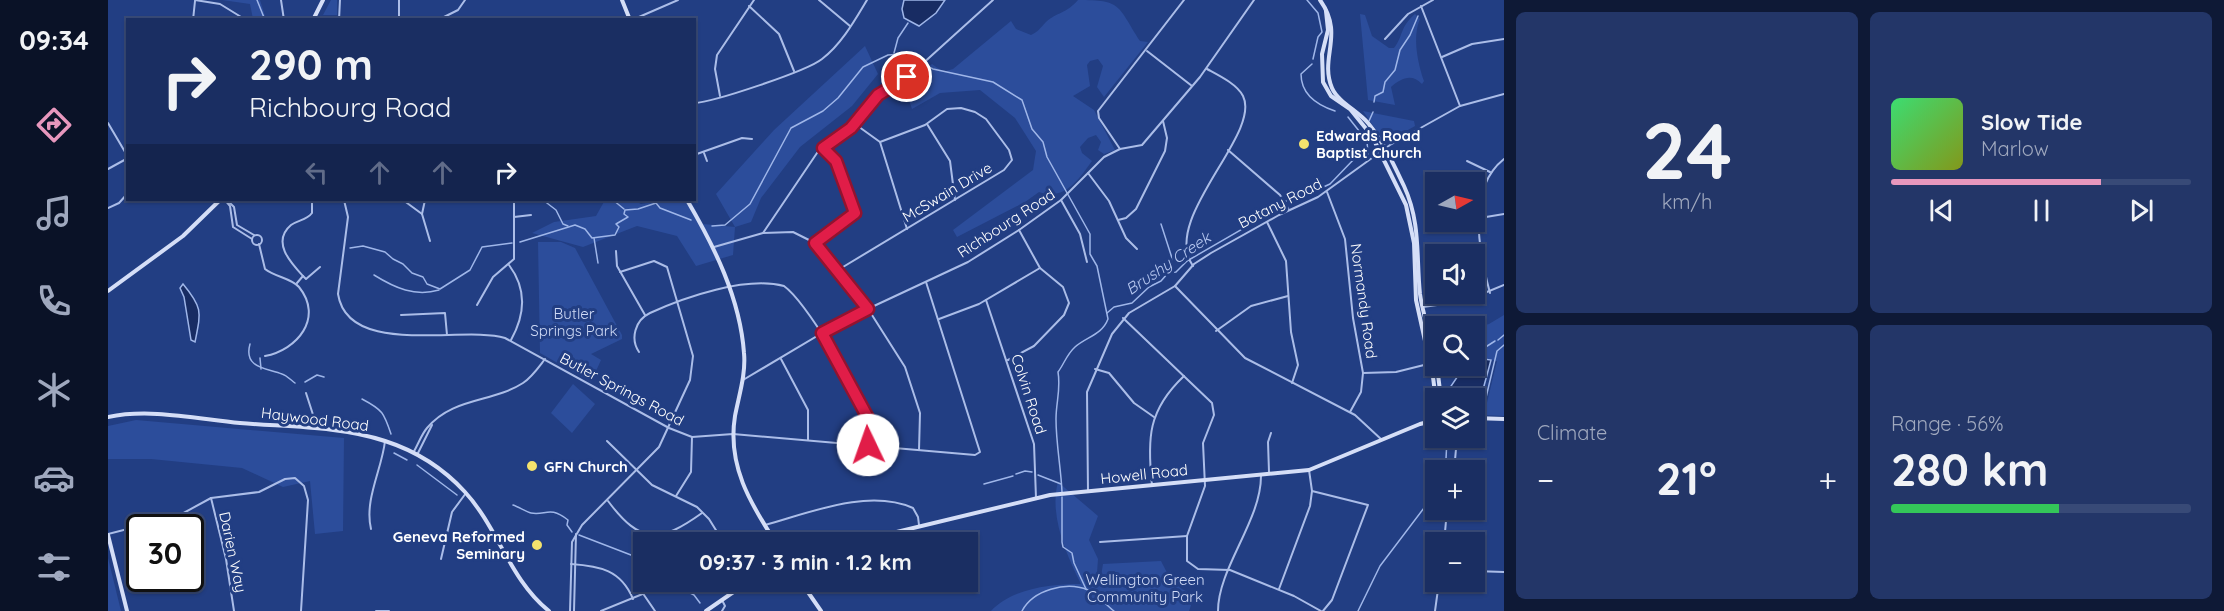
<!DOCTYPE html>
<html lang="en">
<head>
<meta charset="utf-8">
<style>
	:root { --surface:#1a2e62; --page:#233668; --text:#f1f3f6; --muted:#9fa8be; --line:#384a77; --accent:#e797bd }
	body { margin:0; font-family:Quicksand,sans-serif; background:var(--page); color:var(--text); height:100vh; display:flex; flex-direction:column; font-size:22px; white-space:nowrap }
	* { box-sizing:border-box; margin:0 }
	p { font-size:20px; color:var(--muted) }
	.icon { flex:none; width:33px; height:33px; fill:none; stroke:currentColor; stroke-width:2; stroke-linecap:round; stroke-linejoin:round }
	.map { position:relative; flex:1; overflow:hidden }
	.side { display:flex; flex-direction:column; gap:12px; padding:12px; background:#0e1936; width:720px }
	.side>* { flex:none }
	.guide { position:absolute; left:18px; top:18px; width:570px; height:183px; border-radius:0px; box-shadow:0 2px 4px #0004,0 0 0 2px var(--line); background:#1a2e62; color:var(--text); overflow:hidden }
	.needle { width:39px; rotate:82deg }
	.tools { position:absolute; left:1317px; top:172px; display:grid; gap:12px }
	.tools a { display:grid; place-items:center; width:60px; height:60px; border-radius:0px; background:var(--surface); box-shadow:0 2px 4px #0004,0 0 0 2px var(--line); font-size:30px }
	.speed { position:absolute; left:18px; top:514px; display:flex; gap:12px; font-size:30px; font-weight:700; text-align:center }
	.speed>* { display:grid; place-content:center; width:78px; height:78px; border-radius:50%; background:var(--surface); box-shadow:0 2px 4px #0004,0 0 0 2px var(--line); line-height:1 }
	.speed .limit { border:3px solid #111; border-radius:9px; background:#fff; color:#111 }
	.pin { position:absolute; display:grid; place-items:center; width:51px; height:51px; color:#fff; margin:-26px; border:3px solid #fff; border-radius:50%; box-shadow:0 2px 6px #0007 }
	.me { position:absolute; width:66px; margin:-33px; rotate:357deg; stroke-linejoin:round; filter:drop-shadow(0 0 4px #0008) }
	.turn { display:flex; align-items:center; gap:21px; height:126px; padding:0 24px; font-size:27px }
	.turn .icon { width:78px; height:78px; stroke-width:2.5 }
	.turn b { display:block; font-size:42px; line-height:51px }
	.lanes { display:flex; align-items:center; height:57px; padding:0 24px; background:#0003; justify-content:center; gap:30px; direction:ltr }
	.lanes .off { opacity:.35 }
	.big { font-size:45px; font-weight:700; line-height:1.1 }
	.side .widget { flex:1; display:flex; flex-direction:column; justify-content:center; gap:9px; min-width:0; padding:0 21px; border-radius:9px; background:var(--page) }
	.side .dial { align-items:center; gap:0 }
	.dial b { font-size:78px; line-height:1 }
	.song { display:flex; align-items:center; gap:18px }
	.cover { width:72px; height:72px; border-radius:9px; background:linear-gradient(135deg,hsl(140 70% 55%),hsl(70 70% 35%)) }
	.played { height:6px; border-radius:3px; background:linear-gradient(90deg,var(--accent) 70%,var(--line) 70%) }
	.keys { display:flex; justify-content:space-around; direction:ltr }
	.heat { display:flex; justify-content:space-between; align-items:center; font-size:33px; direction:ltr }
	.charge { height:9px; border-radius:4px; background:linear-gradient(90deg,#34c759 56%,var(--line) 0) }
	.side .tiles { flex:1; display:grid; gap:12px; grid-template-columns:repeat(2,1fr) }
	.trip { position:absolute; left:525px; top:532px; width:345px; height:60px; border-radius:0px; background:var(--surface); box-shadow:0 2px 4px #0004,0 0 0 2px var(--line); font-weight:700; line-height:60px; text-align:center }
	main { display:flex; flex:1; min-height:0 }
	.menu { display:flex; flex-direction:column; width:108px; justify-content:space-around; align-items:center; background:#0a1227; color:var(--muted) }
	.menu .icon { width:42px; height:42px }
	.menu .current { color:var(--accent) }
	.menu b { font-size:27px; color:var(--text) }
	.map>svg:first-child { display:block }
</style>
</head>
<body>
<main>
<nav class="menu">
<b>09:34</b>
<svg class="icon current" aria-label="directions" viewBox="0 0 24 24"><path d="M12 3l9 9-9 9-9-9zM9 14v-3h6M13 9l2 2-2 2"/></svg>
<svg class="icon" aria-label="music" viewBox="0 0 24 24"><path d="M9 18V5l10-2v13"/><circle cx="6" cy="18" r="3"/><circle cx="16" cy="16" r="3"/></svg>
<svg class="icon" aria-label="phone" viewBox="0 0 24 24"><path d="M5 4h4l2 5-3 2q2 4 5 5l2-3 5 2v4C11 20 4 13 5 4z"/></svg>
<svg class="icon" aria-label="climate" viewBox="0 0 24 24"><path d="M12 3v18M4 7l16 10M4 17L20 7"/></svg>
<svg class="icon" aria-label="car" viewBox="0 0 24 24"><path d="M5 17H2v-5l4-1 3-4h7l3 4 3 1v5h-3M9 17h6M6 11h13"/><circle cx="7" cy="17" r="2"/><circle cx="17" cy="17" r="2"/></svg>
<svg class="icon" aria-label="filters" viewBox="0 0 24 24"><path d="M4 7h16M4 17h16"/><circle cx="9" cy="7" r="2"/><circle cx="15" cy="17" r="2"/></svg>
</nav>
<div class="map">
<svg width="1396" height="611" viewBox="0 0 1396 611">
	<rect width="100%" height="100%" fill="#223e83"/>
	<g fill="#2c4d9b">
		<path d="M114 0H152L158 19H145L142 4Z"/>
		<path d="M223 0H229V15H215Z"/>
		<path d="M970 0C1014 0 1009 5 1032 41L1040 42 996 97 989 87 995 66 990 59 982 61 979 65 982 86 965 96 986 110 1007 150 996 154 990 150 993 142 988 135 980 138 972 147 974 153 984 161C970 180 957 201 931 192L917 202 849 237 845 230 925 170 928 151 907 118 872 90 832 93 804 109 795 83 824 64 835 72 845 69 903 21 908 29 923 35C930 32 932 28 938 22 949 12 958 14 970 0Z"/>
		<path d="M1252 14 1257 15 1264 36 1281 48H1286C1296 35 1291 28 1307 14L1312 19C1304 37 1310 64 1316 81L1314 84C1304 73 1293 78 1283 87L1287 105 1260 100Z"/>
		<path d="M757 46 770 74 744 106 692 147 653 198 643 222 627 227 625 255 588 266 569 236 529 226 475 247 424 233 446 222 488 216 497 200H525L533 204 556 200H582L595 224 627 227 608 194 666 130Z"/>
		<path d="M1255 111 1306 121 1307 126 1277 143Z"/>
		<path d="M430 242H453L467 248 514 335V339L483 354 493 360 483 382 432 353Z"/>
		<path d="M1396 315V416L1376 415 1389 361 1367 357V328L1381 324Z"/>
		<path d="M465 384 487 404 464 433 443 413Z"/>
		<path d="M28 420 236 438 235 531 207 534 202 481 175 487 134 468 43 459H0V426Z"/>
		<path d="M950 482 990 516 981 540 990 559 989 573 993 576 995 564 1053 561C1061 577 1068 590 1087 594L1081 611H883C905 588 943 584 973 584 958 554 941 515 950 482Z"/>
		<path d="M0 558 13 611H0Z"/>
	</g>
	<g fill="#182c63" stroke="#9fb6e9" stroke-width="1.5">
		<path d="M796 0H837L828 13 811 26 796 18 794 9Z"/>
		<path d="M75 284C95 308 93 312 87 342L83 340 76 297 72 288Z"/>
		<path d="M1369 359 1371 366 1376 359 1383 360 1373 397 1367 402 1366 399H1351L1340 392 1341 389 1356 367 1366 366Z"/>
	</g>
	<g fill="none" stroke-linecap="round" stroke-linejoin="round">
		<g stroke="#9fb6e9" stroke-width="1.5">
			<path d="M149 0 157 20"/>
			<path d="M1199 0 1210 13 1214 32 1210 37 1205 59"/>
			<path d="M786 53 790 38 800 23"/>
			<path d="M1204 64 1193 74C1193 95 1209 105 1227 111"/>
			<path d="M1266 102 1267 96 1275 92 1277 82 1287 70 1292 50 1302 35 1310 16"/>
			<path d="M1261 121 1265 112"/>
			<path d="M435 200 448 210 455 224 460 226"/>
			<path d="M505 200 516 209"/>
			<path d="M1053 224 1064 258 1060 273"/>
			<path d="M604 226 617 225 642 204 683 128 715 111 730 98 755 67 780 55 794 54 825 69 885 82 914 100 924 129 935 142 939 157 982 234V254L989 266 1000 319C994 335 978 337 967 347 959 354 956 364 950 372 953 389 948 402 948 419 948 444 953 468 954 492"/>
			<path d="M486 238 490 263"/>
			<path d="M412 242 467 225 477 229 484 238 507 235 511 227 508 224 520 217 516 214 517 210 530 209 548 203 552 208 583 220"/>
			<path d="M242 248 255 246 277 252 285 259 295 264 304 273 315 277 319 284 332 289 362 270 374 247 404 243"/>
			<path d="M266 275C287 288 307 297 331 290"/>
			<path d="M999 313 1006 307 1024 303 1041 287 1053 281 1060 273 1068 272 1079 261 1169 209C1179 199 1193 190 1207 186L1211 189 1222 184 1248 157 1260 155 1259 141 1240 117"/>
			<path d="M1390 340 1396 335"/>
			<path d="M142 344C135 369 160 368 174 374 178 375 183 380 187 383"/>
			<path d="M152 358 153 369"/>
			<path d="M1370 363 1373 350 1387 341"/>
			<path d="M197 382 209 375 216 377"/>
			<path d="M254 399C275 410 276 413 283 434"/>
			<path d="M1338 399 1342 393"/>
			<path d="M1366 413H1372L1376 406 1389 351 1396 345"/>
			<path d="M286 453 299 460"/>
			<path d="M309 465 349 495"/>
			<path d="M1330 471 1338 459 1339 438"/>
			<path d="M908 474 917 471 924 472"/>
			<path d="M930 475 953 484"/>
			<path d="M876 484 905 476"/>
			<path d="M954 497V542L955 547 964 553 966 563 978 589"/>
			<path d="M405 505C411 507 418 512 423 513 438 516 441 505 460 520L459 525 464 532"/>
			<path d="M471 535 536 560"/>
			<path d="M565 584 586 595 592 603"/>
			<path d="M914 611C925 590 958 581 980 590 989 594 998 605 1006 611"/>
			<path d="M1250 611 1272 566 1319 504 1323 481 1328 472"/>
		</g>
		<g stroke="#abbde8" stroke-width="2">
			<path d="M87 0 112 4 138 20"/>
			<path d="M173 0 176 20"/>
			<path d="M711 0 742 26"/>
			<path d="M641 6 671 34 686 71"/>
			<path d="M1313 6 1352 106"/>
			<path d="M85 20 87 1"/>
			<path d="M231 20 232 0"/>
			<path d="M291 20V0"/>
			<path d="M330 20 350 10 357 0"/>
			<path d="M524 20 570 0"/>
			<path d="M1277 39 1300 14 1325 0"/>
			<path d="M1039 51 1084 86"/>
			<path d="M1334 57 1364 44 1396 39"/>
			<path d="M612 96 607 69 609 55 646 0"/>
			<path d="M586 103C606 102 699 71 714 59 733 45 747 20 759 0"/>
			<path d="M0 123 20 157"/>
			<path d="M747 124 772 142 799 229"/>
			<path d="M819 124 842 161 847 200"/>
			<path d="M1012 149 991 118 990 111 1076 0"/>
			<path d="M1120 150 1172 195 1181 210"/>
			<path d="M596 153 599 161"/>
			<path d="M586 155 634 138 644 139"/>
			<path d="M1359 161 1382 172"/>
			<path d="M0 169 20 158"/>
			<path d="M980 173 1001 201 1018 238 1029 249"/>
			<path d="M1219 192 1237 239 1245 318 1255 373 1253 392 1242 412"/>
			<path d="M117 200 122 206 125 227 144 239"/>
			<path d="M119 200 126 207 129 225 146 235"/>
			<path d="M236 200 240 217 230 294C240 358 355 325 397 338L561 428 584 437 625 434 867 455 872 452 818 282"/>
			<path d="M295 200 314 214"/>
			<path d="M953 200 972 234 979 262"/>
			<path d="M0 208 11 203 20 193"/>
			<path d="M314 214 322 241"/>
			<path d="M314 214 317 200"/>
			<path d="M406 217 423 215"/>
			<path d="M1372 218 1396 214"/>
			<path d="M1010 220 1018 218 1028 209 1057 151 1059 138 1055 121"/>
			<path d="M1159 222 1178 261 1183 332 1190 365 1184 383"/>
			<path d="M655 233 685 232 707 243 750 293 797 367 812 413 811 450"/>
			<circle cx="149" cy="240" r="5"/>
			<path d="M707 243 748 212 728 161 715 148"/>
			<path d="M151 244 157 269C167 277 183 278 191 287 216 318 189 350 157 356"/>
			<path d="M606 247 655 233 709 153 743 128 770 95 812 66 885 0"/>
			<path d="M508 251 509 266 537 315"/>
			<path d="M401 265C419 289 417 315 403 340"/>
			<path d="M1085 266C1052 219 1154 134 1135 96 1129 84 1110 75 1099 69"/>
			<path d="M730 270 896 170 904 160 901 150 878 119 867 112 853 108 839 109 817 125 772 142"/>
			<path d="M195 276 198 279 212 267"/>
			<path d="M189 283 195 276C183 263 163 242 183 225 190 220 199 220 204 213V200"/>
			<path d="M1067 286 1137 358 1247 415 1274 440"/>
			<path d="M1382 293C1371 252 1358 189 1396 159"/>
			<path d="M878 300 926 444 928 498"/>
			<path d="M369 305 385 277 406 259V200"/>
			<path d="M1315 307 1357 301 1396 285"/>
			<path d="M293 315 337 313 339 335"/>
			<path d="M1015 318 1104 403 1106 415 1095 443 1097 486 1079 536V561L1090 569 1122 570 1186 596 1213 611"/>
			<path d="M831 319 871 304 932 268"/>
			<path d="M1108 331 1143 306 1180 296"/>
			<path d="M531 352C522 339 527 320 542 313 577 297 638 276 676 286 698 302 754 395 761 422 763 430 762 438 760 445"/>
			<path d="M673 359 700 410V440"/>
			<path d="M900 360 926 346 956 315 961 303 955 287 932 268 911 230"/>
			<path d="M987 369 1001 373 1026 403 1046 417"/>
			<path d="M1255 373 1288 372 1328 362"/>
			<path d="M635 380 736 320 860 262 911 230 953 200 996 157 1012 149 1034 145 1092 77 1146 0"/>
			<path d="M198 393 209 427"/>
			<path d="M499 441 544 485 589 507 601 519 616 543"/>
			<path d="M305 453C310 445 313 435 319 428 345 397 384 403 415 383 424 377 430 368 437 359"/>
			<path d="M309 455 324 425"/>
			<path d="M1346 471 1349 438"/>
			<path d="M1161 472 1160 442 1163 433"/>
			<path d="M1044 485C1039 438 1040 410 1076 376"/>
			<path d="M1204 491 1260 505 1224 600 1215 611"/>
			<path d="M980 492 979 392 1004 334 1021 313 1067 286 1086 264 1103 253 1171 215 1210 197 1282 145 1352 106 1396 94"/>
			<path d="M568 496 583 472 584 437"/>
			<path d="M103 498 118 559 126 611"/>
			<path d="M500 501C533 545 552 543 594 513"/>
			<path d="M657 525C701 513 760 488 805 508L810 517 811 525"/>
			<path d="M263 529C256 500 274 469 277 441"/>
			<path d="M0 534 70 516 103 498 151 492 177 479 187 478 196 486 200 500 193 611"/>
			<path d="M992 542 1079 536"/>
			<path d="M628 543 646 535"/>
			<path d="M1336 543 1339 510"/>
			<path d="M333 559 344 512 358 493"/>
			<path d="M463 564C492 566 513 570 525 599"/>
			<path d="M1366 571 1396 572"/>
			<path d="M1171 589 1202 506 1204 491 1201 470"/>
			<path d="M536 595 547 611"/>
			<path d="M268 611H281"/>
			<path d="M462 611 464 542 474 525 551 447 582 380 585 356 559 267 546 261 512 272"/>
			<path d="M466 611 468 534"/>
			<path d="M493 611 564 582"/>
			<path d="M614 611 617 606 614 600"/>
			<path d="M1110 611C1110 568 1153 521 1153 476"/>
			<path d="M1327 611 1331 582"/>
		</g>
		<g stroke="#d5def7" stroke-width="4">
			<path d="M514 0 522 20"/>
			<path d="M1212 0C1237 35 1211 57 1224 88 1230 102 1250 111 1260 123 1275 141 1286 165 1296 186 1313 223 1308 256 1312 294 1315 315 1322 336 1328 357"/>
			<path d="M1218 11 1220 30 1214 54 1215 82 1223 96 1242 109 1264 136 1298 205 1306 243 1308 300 1325 377 1328 401"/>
			<path d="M205 20 215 0"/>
			<path d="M579 200C606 246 632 298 636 353 638 374 631 395 627 416 619 465 642 503 668 543"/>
			<path d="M0 291 75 236 112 200"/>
			<path d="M1329 366 1333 399"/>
			<path d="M0 417C42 408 90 419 132 423 179 427 232 426 277 441 308 451 335 468 357 492 390 528 402 580 441 611"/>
			<path d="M1366 418 1396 419"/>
			<path d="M0 535 19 611"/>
			<path d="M743 543 942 495 1201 470 1312 424 1328 420"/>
			<path d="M693 582 713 611"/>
			<path d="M598 611 640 582"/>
		</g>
	</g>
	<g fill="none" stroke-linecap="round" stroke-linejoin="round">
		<g stroke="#92132f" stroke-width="15">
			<path id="route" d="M760 445 762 430 760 418 714 333 760 309 707 243 747 213 728 161 715 148 743 128 770 95 799 77"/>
		</g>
		<use href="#route" stroke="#e11d48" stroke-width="10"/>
	</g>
	<g fill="#f4e26d" stroke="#223e83" stroke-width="2">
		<circle cx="1196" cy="144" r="6"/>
		<circle cx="424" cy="466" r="6"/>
		<circle cx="429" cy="545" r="6"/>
	</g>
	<g text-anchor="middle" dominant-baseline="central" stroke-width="6" stroke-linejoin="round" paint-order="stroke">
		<g font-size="15" font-weight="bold" fill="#fff" stroke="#223e83" text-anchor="start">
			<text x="1208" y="135">Edwards Road<tspan x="1208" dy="17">Baptist Church</tspan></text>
			<text x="436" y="466">GFN Church</text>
			<text x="417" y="536" text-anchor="end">Geneva Reformed<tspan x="417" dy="17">Seminary</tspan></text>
		</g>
		<g font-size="15" fill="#fff" stroke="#223e83">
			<text transform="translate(839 192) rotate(-31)">McSwain Drive</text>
			<text transform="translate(1172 203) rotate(-27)">Botany Road</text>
			<text transform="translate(898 223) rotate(-33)">Richbourg Road</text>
			<text transform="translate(1256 301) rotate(82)">Normandy Road</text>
			<text transform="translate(514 389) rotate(28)">Butler Springs Road</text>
			<text transform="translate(921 394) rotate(72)">Colvin Road</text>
			<text transform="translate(207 419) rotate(7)">Haywood Road</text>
			<text transform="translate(1036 474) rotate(-6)">Howell Road</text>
			<text transform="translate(125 552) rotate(78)">Darien Way</text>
		</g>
		<g font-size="15" fill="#cfdaf6" stroke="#223e83">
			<text x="466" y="313">Butler<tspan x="466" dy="17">Springs Park</tspan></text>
			<text x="1037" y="579">Wellington Green<tspan x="1037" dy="17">Community Park</tspan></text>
		</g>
		<g font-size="16" font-style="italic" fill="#b6c7f0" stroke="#223e83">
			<text transform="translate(1060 263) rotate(-34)">Brushy Creek</text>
		</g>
	</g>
</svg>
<div class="tools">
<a><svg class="needle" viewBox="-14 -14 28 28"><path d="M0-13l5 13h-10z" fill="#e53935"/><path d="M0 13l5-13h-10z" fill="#9fa8be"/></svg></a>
<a><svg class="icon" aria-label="sound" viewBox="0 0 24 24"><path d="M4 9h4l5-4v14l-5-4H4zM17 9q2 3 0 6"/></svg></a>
<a><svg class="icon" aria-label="search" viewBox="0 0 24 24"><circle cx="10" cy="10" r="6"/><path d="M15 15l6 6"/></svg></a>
<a><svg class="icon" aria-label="layers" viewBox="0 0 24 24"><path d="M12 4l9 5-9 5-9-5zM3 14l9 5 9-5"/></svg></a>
<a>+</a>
<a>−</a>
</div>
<div class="speed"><div class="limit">30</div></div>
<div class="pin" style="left:799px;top:77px;background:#d93025"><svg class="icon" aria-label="arrive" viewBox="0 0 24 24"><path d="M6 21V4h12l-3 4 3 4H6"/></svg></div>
<svg class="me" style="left:760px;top:445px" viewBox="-20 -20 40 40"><circle r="19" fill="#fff"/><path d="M0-13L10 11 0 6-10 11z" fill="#e11d48"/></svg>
<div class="trip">09:37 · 3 min · 1.2 km</div>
<div class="guide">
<div class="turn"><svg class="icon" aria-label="right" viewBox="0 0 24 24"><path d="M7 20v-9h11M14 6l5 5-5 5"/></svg><div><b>290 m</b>Richbourg Road</div></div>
<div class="lanes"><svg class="icon off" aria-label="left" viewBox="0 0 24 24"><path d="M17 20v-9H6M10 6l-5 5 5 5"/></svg><svg class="icon off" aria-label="ahead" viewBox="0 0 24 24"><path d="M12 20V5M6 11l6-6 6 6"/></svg><svg class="icon off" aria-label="ahead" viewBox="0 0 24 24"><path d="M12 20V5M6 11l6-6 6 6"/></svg><svg class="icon" aria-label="right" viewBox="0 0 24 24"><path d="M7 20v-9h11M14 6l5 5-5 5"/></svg></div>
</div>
</div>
<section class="side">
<div class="tiles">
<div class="widget dial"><b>24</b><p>km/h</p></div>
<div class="widget">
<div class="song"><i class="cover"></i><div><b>Slow Tide</b><p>Marlow</p></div></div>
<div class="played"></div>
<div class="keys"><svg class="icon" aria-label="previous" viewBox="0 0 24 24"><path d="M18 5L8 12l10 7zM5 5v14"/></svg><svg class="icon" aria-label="pause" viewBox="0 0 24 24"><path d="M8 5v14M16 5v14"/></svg><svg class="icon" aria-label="next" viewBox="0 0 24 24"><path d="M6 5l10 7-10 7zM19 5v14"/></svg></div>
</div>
<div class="widget"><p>Climate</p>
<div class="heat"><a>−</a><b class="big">21°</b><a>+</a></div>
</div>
<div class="widget"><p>Range · 56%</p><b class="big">280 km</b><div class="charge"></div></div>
</div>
</section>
</main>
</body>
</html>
